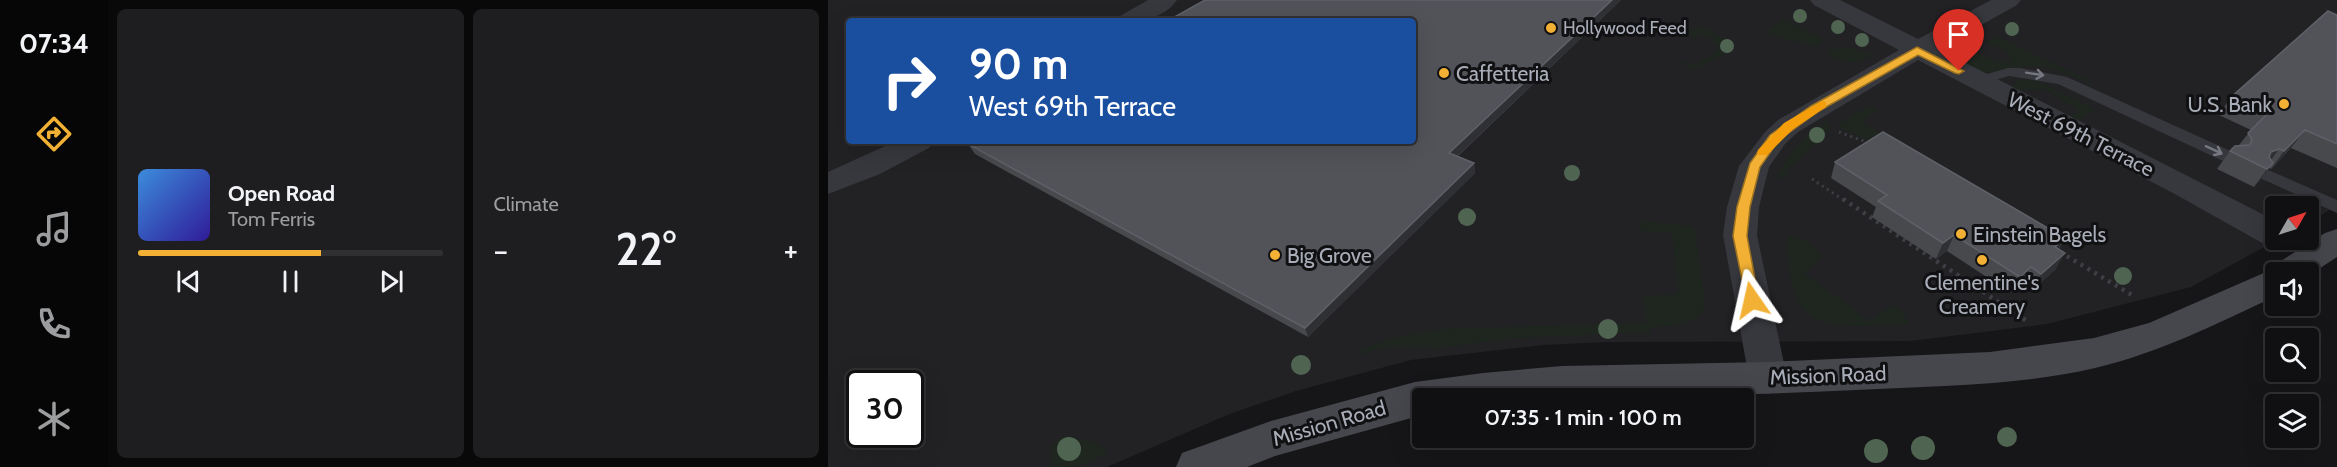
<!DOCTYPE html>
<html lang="en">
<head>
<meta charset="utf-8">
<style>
	:root { --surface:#101012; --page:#1e1e20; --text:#f1f3f6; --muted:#9c9d9f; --line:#303032; --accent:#f2b134 }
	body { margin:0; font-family:Cabin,sans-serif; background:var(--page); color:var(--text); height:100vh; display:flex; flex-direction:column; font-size:22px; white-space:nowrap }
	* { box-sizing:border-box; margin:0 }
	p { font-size:20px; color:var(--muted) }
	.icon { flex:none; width:33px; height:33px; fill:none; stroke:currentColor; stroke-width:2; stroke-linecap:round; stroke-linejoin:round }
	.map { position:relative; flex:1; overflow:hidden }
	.drawer { display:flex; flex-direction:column; gap:9px; padding:9px; background:#09090a; width:720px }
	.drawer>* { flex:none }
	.hud { position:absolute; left:18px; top:18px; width:570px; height:126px; border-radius:6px; box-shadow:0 6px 24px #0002,0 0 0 2px var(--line); background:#1a4fa0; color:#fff; overflow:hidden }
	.needle { width:39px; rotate:51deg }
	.fabs { position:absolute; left:1437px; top:196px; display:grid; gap:12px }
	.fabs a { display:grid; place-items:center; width:54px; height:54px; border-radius:6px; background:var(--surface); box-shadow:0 6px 24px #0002,0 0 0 2px var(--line); font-size:30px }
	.speed { position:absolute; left:18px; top:370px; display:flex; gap:12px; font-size:30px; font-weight:700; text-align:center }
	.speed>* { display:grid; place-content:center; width:78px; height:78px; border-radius:50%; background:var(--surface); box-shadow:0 6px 24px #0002,0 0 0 2px var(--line); line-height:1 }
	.speed .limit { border:3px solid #111; border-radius:9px; background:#fff; color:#111 }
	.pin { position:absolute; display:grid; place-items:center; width:51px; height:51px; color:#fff; margin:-62px -26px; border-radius:50% 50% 50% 0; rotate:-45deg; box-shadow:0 0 6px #0007 }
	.pin .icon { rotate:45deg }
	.me { position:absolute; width:66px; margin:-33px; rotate:349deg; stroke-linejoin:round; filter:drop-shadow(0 0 4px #0008) }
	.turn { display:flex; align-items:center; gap:21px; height:126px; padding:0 24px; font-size:27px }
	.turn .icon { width:78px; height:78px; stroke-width:2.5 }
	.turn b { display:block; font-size:42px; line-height:51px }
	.big { font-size:45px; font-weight:600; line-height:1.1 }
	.drawer .widget { flex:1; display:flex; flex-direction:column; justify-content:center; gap:9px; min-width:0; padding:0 21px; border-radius:9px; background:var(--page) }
	.song { display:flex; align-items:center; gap:18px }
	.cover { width:72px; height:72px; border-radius:9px; background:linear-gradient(135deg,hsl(210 70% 55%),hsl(250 70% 35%)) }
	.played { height:6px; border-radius:3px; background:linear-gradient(90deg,var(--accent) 60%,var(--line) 60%) }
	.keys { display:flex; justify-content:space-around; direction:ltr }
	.heat { display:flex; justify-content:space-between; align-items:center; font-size:33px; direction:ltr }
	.drawer .tiles { flex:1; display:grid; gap:9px; grid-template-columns:repeat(2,1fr) }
	.trip { position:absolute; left:584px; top:388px; width:342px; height:60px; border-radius:6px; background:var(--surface); box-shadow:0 6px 24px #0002,0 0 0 2px var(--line); font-weight:600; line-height:60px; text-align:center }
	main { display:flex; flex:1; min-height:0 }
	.tabs { display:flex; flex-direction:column; width:108px; justify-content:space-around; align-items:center; background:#060607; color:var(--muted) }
	.tabs .icon { width:42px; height:42px }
	.tabs .selected { color:var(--accent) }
	.tabs b { font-size:27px; color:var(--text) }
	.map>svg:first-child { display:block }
</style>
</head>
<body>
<main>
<nav class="tabs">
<b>07:34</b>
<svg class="icon selected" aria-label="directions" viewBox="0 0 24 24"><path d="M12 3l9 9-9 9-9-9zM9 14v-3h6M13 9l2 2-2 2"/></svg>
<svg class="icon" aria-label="music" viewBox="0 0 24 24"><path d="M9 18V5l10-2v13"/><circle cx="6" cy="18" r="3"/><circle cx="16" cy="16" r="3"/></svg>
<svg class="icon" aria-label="phone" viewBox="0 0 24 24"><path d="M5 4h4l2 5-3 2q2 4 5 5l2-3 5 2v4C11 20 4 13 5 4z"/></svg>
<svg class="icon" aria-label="climate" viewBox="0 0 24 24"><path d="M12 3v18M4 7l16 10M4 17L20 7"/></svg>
</nav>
<section class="drawer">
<div class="tiles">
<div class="widget">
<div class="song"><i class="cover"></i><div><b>Open Road</b><p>Tom Ferris</p></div></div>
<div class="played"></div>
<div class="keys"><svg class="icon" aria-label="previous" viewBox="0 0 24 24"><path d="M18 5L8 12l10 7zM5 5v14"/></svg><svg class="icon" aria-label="pause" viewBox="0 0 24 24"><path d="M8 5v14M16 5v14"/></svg><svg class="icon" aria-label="next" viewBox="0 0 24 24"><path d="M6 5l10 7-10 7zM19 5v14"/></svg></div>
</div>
<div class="widget"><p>Climate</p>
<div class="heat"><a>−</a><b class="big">22°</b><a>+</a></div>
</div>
</div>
</section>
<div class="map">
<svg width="1509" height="467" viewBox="0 0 1509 467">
	<rect width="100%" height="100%" fill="#161618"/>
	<path fill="#222225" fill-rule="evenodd" d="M0 0H1509V205L1481 223 1480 207H1448L1449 240 1363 287 1219 324 1083 341 778 342 715 345 583 360 468 391 399 415 279 467H0ZM21 21H585V141H21ZM32 384H82V435H32Z"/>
	<g fill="#1e261f">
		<path d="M957 19 994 39 995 42 986 47C973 40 947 39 938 31Z"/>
		<path d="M871 27 881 29 907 47 871 68 864 69 850 60 868 65 875 58H880L892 45 883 42 886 38 871 34 867 38 860 34 862 31Z"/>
		<path d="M1167 36 1264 82 1262 84C1244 76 1227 67 1208 66 1190 65 1170 74 1156 73 1146 71 1135 65 1126 61L1143 50 1168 61H1181L1183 57 1178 51 1158 42Z"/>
		<path d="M1022 48 1045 54C1027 67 1017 63 998 53L1005 49Z"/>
		<path d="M1193 79 1206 80 1267 109 1251 121 1236 115 1252 113 1244 104H1239L1218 89 1188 91 1184 85Z"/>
		<path d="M1042 105 1049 110 1034 122 1080 149C1056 147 1034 139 1013 128L1011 124Z"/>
		<path d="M1000 120 1002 129 970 161 960 167V175L947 179C960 154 976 134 1000 120Z"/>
		<path d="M812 221 861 226 867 229 877 305C870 327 842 326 823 327L822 332 688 338 610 348 563 347 532 354 529 348 535 349 565 338 613 329 817 323 816 296 850 294 844 233 813 231 811 228Z"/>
		<path d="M960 235 977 241 995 255 976 273 1042 321 1064 305 1073 310 1082 324C1053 324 993 334 974 308 968 301 966 290 964 282 960 265 959 253 960 235Z"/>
		<path d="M238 437C254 439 268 439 280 451 259 467 249 467 222 467L224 444 232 438Z"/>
	</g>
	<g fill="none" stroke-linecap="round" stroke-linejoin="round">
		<g stroke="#3d3f44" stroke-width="3" stroke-dasharray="2 4" stroke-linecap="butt">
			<path d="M1011 132 1041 143"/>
			<path d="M984 179 1017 201"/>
		</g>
		<g stroke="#3d3f44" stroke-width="4.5" stroke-dasharray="3 5" stroke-linecap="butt">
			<path d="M1015 199 1199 321"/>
			<path d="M1232 252 1304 295"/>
		</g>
		<g fill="#37383d" fill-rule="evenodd">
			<path d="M1180 68H1192L1239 77 1407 153 1409 157 1407 161H1395L1230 84 1181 76 1150 85 1143 81 1145 78Z"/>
			<path d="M1438 169 1509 200V213L1432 178 1430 174 1432 170Z"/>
		</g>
		<g fill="#37383d" fill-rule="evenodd">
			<path d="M320 0H349C335 20 311 21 289 21L292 16Z"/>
			<path d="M982 0H1012L1090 39 1163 0H1193L1189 5 1110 49 1448 221V240H1462L1460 244 1448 248 1436 244 1345 193 1090 60 970 132 957 144 941 167 931 207 929 235 959 378 954 389 940 394 926 389 921 378 895 235 899 207 911 166 937 132 950 120 1071 50 986 5Z"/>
			<path d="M68 141H106L101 148 52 174 0 194V172Z"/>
		</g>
		<path fill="#45474d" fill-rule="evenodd" d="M1509 229V257L1480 276V273H1448V296C1388 324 1331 353 1267 368 1190 386 1107 386 1028 390 884 397 739 399 594 399V415L447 456 419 467H348L354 453 443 421 587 382 655 373 734 366 940 362 1162 352 1266 338 1321 323 1445 269 1448 264 1497 233Z"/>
	</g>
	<g fill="#506452">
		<circle cx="972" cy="16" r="7"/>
		<circle cx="1010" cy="27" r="7"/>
		<circle cx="1184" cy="29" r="7"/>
		<circle cx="1034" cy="40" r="7"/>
		<circle cx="899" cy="46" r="7"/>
		<circle cx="989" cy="135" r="8"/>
		<circle cx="744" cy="173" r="8"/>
		<circle cx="639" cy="217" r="9"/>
		<circle cx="1295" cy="276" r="9"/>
		<circle cx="780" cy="329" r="10"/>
		<circle cx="473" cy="365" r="10"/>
		<circle cx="1179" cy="437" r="10"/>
		<circle cx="1095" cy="448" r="12"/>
		<circle cx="241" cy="449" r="12"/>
		<circle cx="1048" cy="451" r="12"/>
	</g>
	<g fill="#47494d">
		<path d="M377 0H793L629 157 646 163 647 173 480 337 147 154 140 144 585 21H342L341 20Z"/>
		<path d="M1509 15V168L1463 148 1443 169 1441 168 1426 187 1389 169 1402 151 1411 145 1423 130 1391 115 1402 98Z"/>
		<path d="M1007 162 1237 238 1231 249 1228 269 1204 290 1194 283 1183 293 1119 251 1108 259 1044 217 1048 207 1003 178Z"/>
	</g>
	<g fill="#2f3033">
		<path d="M784 0H793L622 163 621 153Z"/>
		<path d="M1477 130 1463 148 1443 169 1456 151Z"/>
		<path d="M1451 149 1438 167 1443 152Z"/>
		<path d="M646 163 647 173 480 337 477 328Z"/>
		<path d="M1445 163 1432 180 1426 187 1439 169Z"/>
		<path d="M1126 235 1119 251 1108 259 1115 243Z"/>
		<path d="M1237 238 1228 254 1227 247Z"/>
		<path d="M1237 253 1228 269 1204 290 1213 274Z"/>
		<path d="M1203 267 1194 283 1183 293 1192 277Z"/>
	</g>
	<g fill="#525359" stroke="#5f6168" stroke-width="1.5">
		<path d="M377 0H784L621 153 646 163 477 328 140 144 146 141H585V21L341 20Z"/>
		<path d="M1500 11 1509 15V144L1477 130 1456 151 1451 149 1443 152 1441 157 1445 163 1439 169 1402 151 1407 146 1422 145 1424 139 1420 133 1439 114 1402 98Z"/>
		<path d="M1055 132 1237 238 1227 247 1237 253 1213 274 1203 267 1192 277 1126 235 1115 243 1050 201 1059 195 1007 162Z"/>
	</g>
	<defs><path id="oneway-shaft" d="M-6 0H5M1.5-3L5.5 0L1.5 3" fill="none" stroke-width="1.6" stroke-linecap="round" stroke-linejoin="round" transform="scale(1.5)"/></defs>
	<g stroke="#757881">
		<use href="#oneway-shaft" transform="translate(1207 74) rotate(9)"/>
		<use href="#oneway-shaft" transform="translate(1386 150) rotate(25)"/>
	</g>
	<path fill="#f2b134" stroke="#9d7322" stroke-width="1.5" d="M1089 47 1136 71 1131 74 1127 73 1090 55 991 111 951 140 932 167 922 207 919 236 931 300 929 304H919L905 236 909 207 922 163 942 135 983 106Z"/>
	<path fill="#f59e0b" d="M994 101 998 102V107L965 129 939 155H930L929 153 930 150 956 123Z"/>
	<g fill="#f2b134" stroke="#111113" stroke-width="2">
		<circle cx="723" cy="28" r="6"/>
		<circle cx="616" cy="73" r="6"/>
		<circle cx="1456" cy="104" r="6"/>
		<circle cx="1133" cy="234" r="6"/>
		<circle cx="447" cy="255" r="6"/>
		<circle cx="1154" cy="260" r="6"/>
	</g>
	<g text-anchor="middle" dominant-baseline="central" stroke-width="6" stroke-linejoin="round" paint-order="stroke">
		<g font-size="18" fill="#a8adb8" stroke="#111113" text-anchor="start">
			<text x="735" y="28">Hollywood Feed</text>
		</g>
		<g font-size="21" fill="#a8adb8" stroke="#111113" text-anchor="start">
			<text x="628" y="73">Caffetteria</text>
			<text x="1444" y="104" text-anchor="end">U.S. Bank</text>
			<text x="1145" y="234">Einstein Bagels</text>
			<text x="459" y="255">Big Grove</text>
			<text x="1154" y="282" text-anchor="middle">Clementine's<tspan x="1154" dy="24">Creamery</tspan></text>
		</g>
		<g font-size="21" fill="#a8adb8" stroke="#111113">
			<text transform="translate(1253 134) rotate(27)">West 69th Terrace</text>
			<text transform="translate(1000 375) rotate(-2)">Mission Road</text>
			<text transform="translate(501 423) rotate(-16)">Mission Road</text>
		</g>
	</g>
</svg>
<div class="fabs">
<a><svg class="needle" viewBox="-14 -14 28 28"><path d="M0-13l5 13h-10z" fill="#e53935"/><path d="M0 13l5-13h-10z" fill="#9c9d9f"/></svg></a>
<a><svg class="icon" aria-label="sound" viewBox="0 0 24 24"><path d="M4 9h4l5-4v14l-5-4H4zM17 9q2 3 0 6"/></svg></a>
<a><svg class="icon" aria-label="search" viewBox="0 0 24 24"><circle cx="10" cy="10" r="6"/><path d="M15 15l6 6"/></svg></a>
<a><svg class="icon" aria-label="layers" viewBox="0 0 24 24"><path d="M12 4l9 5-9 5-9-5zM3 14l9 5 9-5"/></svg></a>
</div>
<div class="speed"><div class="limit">30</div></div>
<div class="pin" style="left:1131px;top:71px;background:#d93025"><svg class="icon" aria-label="arrive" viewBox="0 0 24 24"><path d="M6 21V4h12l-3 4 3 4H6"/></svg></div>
<svg class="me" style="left:924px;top:300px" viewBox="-20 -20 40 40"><path d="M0-17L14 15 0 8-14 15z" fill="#f2b134" stroke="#fff" stroke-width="4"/></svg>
<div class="trip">07:35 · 1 min · 100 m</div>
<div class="hud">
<div class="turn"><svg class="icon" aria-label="right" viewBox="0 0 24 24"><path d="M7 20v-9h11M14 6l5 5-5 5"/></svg><div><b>90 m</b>West 69th Terrace</div></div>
</div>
</div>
</main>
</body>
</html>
